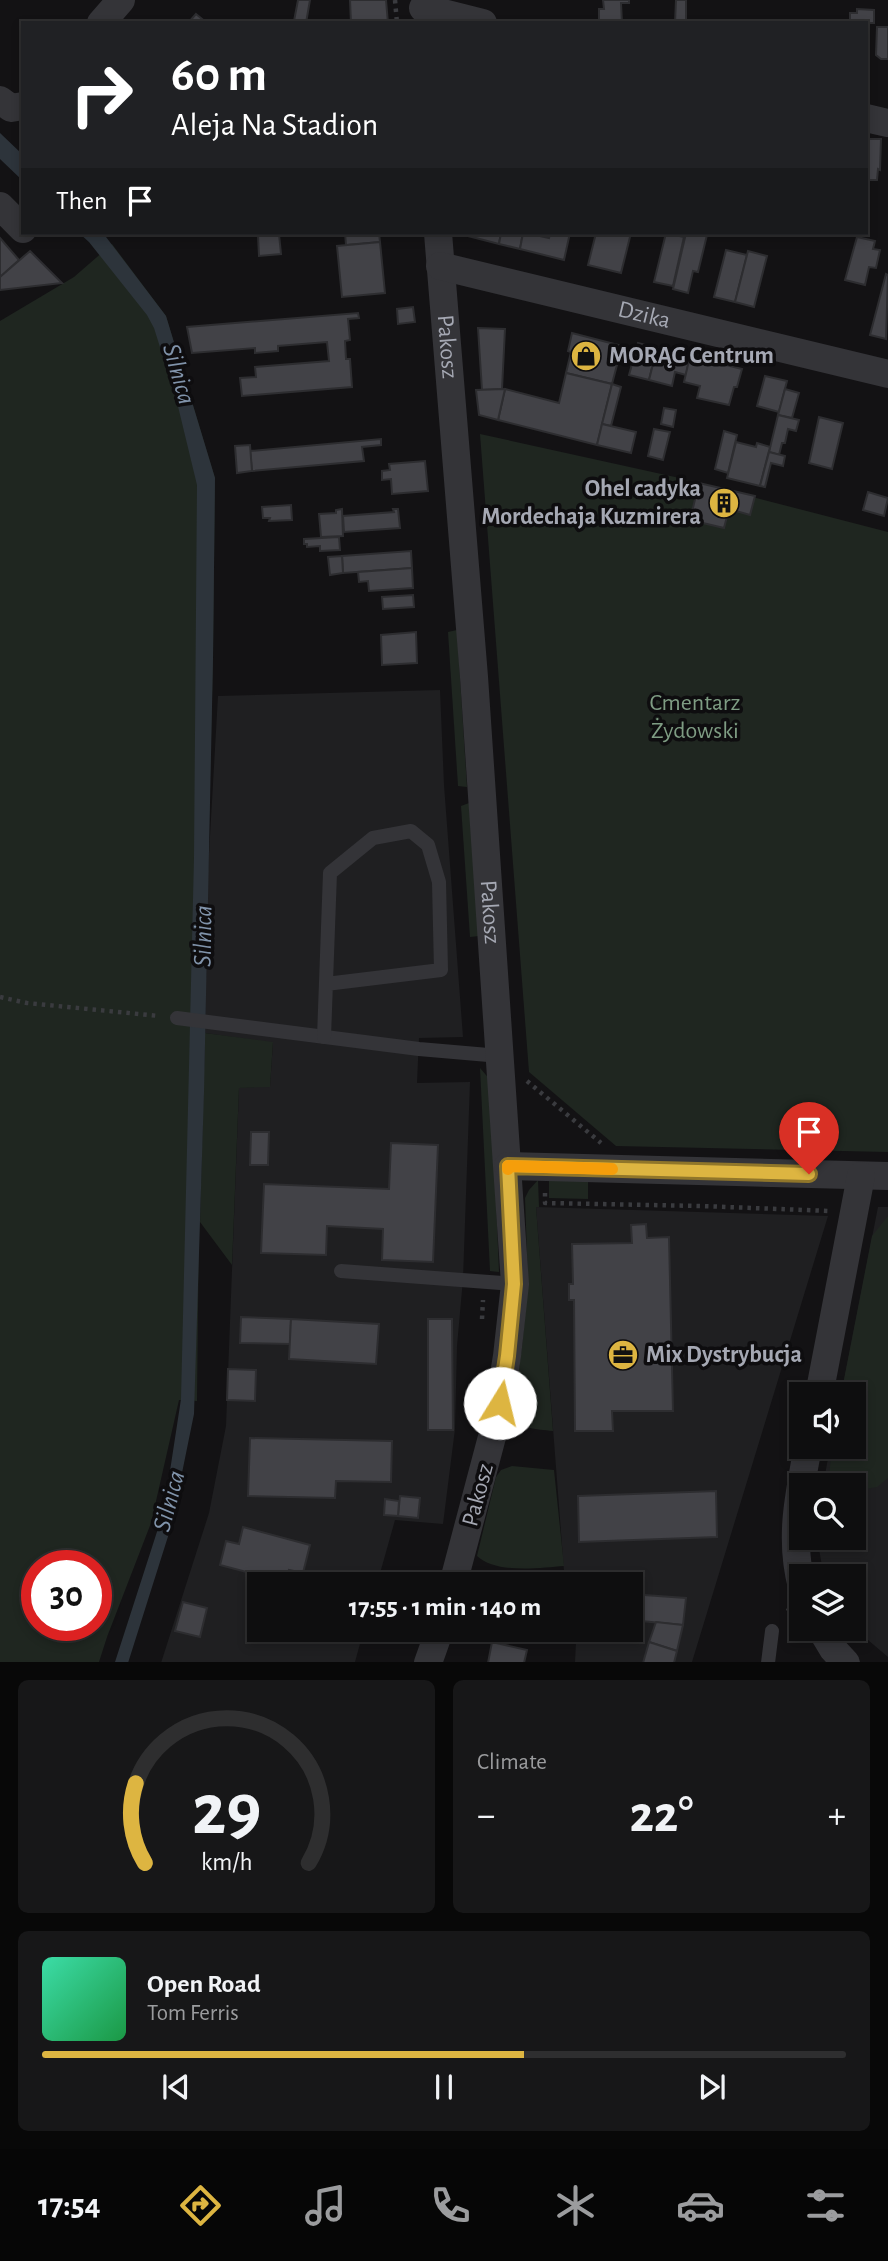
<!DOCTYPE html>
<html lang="en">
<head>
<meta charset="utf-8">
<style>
	:root { --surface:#0e0e0f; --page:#171718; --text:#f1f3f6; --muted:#9b9c9e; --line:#2e2e2f; --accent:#ddb541 }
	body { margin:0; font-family:"Alegreya Sans",sans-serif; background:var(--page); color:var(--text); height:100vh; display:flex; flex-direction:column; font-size:26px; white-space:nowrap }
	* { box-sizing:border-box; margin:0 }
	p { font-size:23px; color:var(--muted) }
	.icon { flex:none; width:38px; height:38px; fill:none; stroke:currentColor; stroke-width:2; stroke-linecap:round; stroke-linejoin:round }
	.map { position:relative; height:1662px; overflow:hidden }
	.panel { display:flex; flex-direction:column; gap:18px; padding:18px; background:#080808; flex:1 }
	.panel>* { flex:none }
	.banner { position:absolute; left:21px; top:21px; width:847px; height:214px; border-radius:0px; box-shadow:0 4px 10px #0003,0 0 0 2px var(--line); background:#202124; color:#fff; overflow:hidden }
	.controls { position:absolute; left:789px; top:1382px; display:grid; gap:14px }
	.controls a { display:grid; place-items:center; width:77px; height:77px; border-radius:0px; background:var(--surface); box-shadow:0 4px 10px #0003,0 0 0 2px var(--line); font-size:35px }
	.speed { position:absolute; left:21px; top:1550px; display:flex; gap:14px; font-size:35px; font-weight:700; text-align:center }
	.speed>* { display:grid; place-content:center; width:91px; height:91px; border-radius:50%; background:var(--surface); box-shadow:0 4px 10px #0003,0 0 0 2px var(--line); line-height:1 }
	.speed .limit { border:10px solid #d22; background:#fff; color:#111 }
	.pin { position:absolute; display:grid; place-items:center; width:60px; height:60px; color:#fff; margin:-72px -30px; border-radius:50% 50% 50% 0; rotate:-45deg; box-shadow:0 0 7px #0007 }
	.pin .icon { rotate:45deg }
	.me { position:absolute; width:77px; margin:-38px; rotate:9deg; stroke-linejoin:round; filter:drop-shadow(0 0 5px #0008) }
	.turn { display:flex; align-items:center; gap:24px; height:147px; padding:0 35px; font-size:32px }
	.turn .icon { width:91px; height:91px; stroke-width:2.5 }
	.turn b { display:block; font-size:49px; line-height:60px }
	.then { display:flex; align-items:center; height:66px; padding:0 35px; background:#0003; gap:14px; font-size:26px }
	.big { font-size:52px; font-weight:700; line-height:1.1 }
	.panel .card { flex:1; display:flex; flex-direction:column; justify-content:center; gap:10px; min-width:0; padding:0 24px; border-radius:10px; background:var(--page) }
	.panel .dial { align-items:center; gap:0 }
	.dial svg { height:182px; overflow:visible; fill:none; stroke:var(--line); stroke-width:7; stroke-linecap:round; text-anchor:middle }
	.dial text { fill:var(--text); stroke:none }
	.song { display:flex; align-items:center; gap:21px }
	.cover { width:84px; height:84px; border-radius:10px; background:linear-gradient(135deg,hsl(160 70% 55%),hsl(140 70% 35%)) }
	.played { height:7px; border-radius:4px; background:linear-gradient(90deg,var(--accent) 60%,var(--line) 60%) }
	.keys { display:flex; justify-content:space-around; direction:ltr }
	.heat { display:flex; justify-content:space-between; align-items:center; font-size:38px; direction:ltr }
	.panel .tiles { flex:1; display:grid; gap:18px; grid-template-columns:1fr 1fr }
	.card:last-child { grid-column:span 2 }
	.trip { position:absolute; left:247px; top:1572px; width:396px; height:70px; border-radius:0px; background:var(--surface); box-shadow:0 4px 10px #0003,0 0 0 2px var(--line); font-weight:700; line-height:70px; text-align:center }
	.dock { display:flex; height:112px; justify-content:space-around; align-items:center; background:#060606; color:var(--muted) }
	.dock .icon { width:49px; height:49px }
	.dock .current { color:var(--accent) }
	.dock b { font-size:32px; color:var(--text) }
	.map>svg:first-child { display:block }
</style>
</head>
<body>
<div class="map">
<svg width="888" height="1663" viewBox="0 0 888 1663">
	<rect width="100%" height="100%" fill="#131214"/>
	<g fill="#1f1f21">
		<path d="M440 690 444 785 463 1037 419 1038 417 1083 470 1082 463 1279 457 1346 455 1429 443 1524 395 1520 377 1584H259V1629H364L355 1662 161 1663 209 1513 226 1426 239 1088 270 1086 273 1043 205 1033 208 871 218 696Z"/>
		<path d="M536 1207 828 1216 692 1662H575L576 1642 570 1640 569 1629H630V1584H565Z"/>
		<path d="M878 1207H888V1657L861 1634 854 1625V1577H824L817 1538H854V1486H823L830 1447H854V1395H841Z"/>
	</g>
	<g fill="#1f2620" fill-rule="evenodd">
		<path d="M112 244 166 316 215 478 213 659 199 1220 197 1401 179 1400 151 1523 107 1637 99 1662H0V321L74 277ZM37 1566H96V1626H37Z"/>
		<path d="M480 434 675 477 888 532V1152L616 1146 529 1072Z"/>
		<path d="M457 630 467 787 458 786 448 632Z"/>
		<path d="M469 803 479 936 470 937 461 806Z"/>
		<path d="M205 1033 273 1042 270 1087 239 1088 232 1265 200 1222Z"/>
		<path d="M480 1068 491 1081 499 1272 490 1271Z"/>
		<path d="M538 1180 539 1207H536L553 1431C536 1429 518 1430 513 1412L522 1347 528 1283 525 1198 529 1190Z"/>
		<path d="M549 1180 588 1181V1199L549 1198Z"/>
		<path d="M888 1216V1478L877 1487 854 1491V1486H828L832 1447H854V1395H841L872 1236Z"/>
		<path d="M512 1466 554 1470 564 1566C540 1568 496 1574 477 1556L496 1477 501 1470Z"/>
		<path d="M509 1629H569L570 1640Z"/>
	</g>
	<g fill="#2d343b">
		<path d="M0 133 23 155V181L0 159Z"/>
		<path d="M79 233H103L166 316 215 478 213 659 204 1092 194 1414 171 1527 128 1663 115 1662 164 1510 181 1399 194 858 197 485 176 398 154 328 147 315 89 242Z"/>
	</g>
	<g fill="#424247" stroke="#2d2d30" stroke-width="2">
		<path d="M298 0H310L306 23 294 21Z"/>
		<path d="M350 0H386L388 23H351Z"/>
		<path d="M603 0H629V3H621L622 23H599V9H604Z"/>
		<path d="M676 0H686V23H675Z"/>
		<path d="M857 9 874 10V23H850V13H857Z"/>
		<path d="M196 14 207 23H188Z"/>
		<path d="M877 27H888V59H881L876 55Z"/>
		<path d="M866 139H881L880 170 878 169 877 180H868Z"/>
		<path d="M261 233 279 234 281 254 259 256 258 236H261Z"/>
		<path d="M345 233H379L380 242 346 245Z"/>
		<path d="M469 233H501L499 244 468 236Z"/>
		<path d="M501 233H523L520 249 499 244Z"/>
		<path d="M523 233H541L540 236 549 238 550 233H570L564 260 520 249Z"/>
		<path d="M596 233H631L621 273 588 265Z"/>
		<path d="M666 233 684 237 673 286 654 282Z"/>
		<path d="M686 233 707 235 698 272 693 271 688 293 673 289Z"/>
		<path d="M857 237 875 241 873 249 880 250 876 268 869 267 865 285 845 280Z"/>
		<path d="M0 238 19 260 0 277Z"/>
		<path d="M380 242 385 293 342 297 337 246Z"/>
		<path d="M726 250 747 255 735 302 714 297Z"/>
		<path d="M30 251 62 283 0 290V277Z"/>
		<path d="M748 251 767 256 754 307 735 302Z"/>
		<path d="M886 274 888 275 886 339 870 335Z"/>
		<path d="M413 307 415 322 398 324 397 309Z"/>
		<path d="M358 313 359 318 348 319 350 340 345 341 346 359H350L352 387 242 396 240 378 256 377 255 367 329 361 327 342 278 346V351L255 353V348L192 353 187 327Z"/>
		<path d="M478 328 505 329 502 389 482 390Z"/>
		<path d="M572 333 622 346 612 384 566 373 571 352 568 351Z"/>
		<path d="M638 343 657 348 649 380 629 375Z"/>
		<path d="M657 348 690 356 686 375 675 372 672 386 649 380Z"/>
		<path d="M690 356 742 369 737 387H734L729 405 697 398 700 386 684 382Z"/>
		<path d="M566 373 612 384 597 445 498 420 505 389 559 403Z"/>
		<path d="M765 376 787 381 779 412 757 406Z"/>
		<path d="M612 384 621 387 611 426 602 424Z"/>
		<path d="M505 389 498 420 479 415 476 390Z"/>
		<path d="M785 389 799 393 792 418 778 415Z"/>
		<path d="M664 408 676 410 673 427 661 424Z"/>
		<path d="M778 415 799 420 796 431 788 429 785 443H782L779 455 769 452Z"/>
		<path d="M819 417 843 423 832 469 809 463Z"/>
		<path d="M602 424 636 432 631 453 597 445Z"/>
		<path d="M654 429 670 432 663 460 648 456Z"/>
		<path d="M724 431 737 435 728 473 715 469Z"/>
		<path d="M381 439V445L362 447 364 461 252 471 250 451Z"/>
		<path d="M736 442 756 447 757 443 770 447 760 486 727 478Z"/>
		<path d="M250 445 252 471 237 473 235 446Z"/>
		<path d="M769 452 785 456 783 466 771 463 765 487 760 486Z"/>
		<path d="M425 461 428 491 392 494 391 479 382 480V471L390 470 389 464Z"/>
		<path d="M699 483 755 496 750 515 729 509 724 528 690 520Z"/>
		<path d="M868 492 888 498 884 516 863 510Z"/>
		<path d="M291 505 292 520 269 521 270 518H263L262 507Z"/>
		<path d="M342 509 343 536 321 537 319 514 336 513V510Z"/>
		<path d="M393 509H398L400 528 344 532 343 516 394 512Z"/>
		<path d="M339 537 340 550 320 551V546L307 547V544H304V539Z"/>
		<path d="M411 551 412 568 343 573 342 556Z"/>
		<path d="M342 556 343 573 330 575 328 557Z"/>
		<path d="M412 568 413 588 369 591 368 581 359 582 358 572Z"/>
		<path d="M413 595 414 607 383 609 382 597Z"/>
		<path d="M416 632 417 663 382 665 381 635Z"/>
		<path d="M251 1132H269L268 1165H250Z"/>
		<path d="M391 1143 438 1145 433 1262 382 1260 383 1229 327 1226 326 1255 261 1253 264 1184 389 1189Z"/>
		<path d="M646 1224 647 1238 669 1237 673 1411H612L613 1431H575L574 1300H569V1284H573L572 1244 632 1243 631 1225Z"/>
		<path d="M241 1317 291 1319 290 1344 240 1343Z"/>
		<path d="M291 1319 379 1324 376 1364 289 1359Z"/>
		<path d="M428 1319H452L453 1430H428Z"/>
		<path d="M228 1369 256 1370 255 1401 227 1400Z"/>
		<path d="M250 1438 392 1441 391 1482 336 1481 335 1498 248 1496Z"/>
		<path d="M716 1491 717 1537 579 1542 578 1496Z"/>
		<path d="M400 1496 420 1498 418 1518 398 1516Z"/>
		<path d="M385 1499 399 1501 398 1516 384 1515Z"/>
		<path d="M243 1527 310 1545 303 1573 289 1570 285 1582 220 1565 226 1541 239 1544Z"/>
		<path d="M630 1594 686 1598 683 1625 630 1620Z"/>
		<path d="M183 1602 207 1608 200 1637 175 1631Z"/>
		<path d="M656 1622 683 1625 677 1651 649 1642Z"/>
		<path d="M492 1642 527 1650 524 1663H488Z"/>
		<path d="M649 1642 677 1651 674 1663H643Z"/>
	</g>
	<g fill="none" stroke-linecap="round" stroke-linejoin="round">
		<g stroke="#3a3b3f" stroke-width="4.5" stroke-dasharray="3.5 5" stroke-linecap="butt">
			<path d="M395 0 397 23"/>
			<path d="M0 997 27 1003 159 1016"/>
			<path d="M527 1081 601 1143"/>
			<path d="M545 1193V1203L701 1206 830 1211"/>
			<path d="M482 1319 483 1300"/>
			<path d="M788 1608 796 1626"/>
		</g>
		<g stroke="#343438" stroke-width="14">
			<path d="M177 1018 419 1049 500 1056"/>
			<path d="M324 1037 330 873 373 838 411 831 428 845 439 882 441 970 326 984"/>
			<path d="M341 1271 515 1284"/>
			<path d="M768 1663 772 1631"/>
		</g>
		<g stroke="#343438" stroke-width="28">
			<path d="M423 8 483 23"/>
			<path d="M101 23 121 0"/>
			<path d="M0 100 11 108 23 106"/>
			<path d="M866 118 888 123"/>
			<path d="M0 206 23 229"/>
			<path id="s1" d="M438 233 474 677 515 1284 507 1356 497 1418 453 1584"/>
			<path id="s2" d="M440 266 888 374"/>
			<path d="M508 1166 888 1176"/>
			<path d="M819 1395 861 1176"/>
			<path d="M802 1587C789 1539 799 1494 808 1447"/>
			<path d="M821 1629 833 1649 846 1663"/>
			<path d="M428 1663 440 1629"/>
		</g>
	</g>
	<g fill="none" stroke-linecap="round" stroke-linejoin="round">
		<g stroke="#90762a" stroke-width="18">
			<path id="route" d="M500 1403 507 1356 514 1284 508 1166 809 1174"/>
		</g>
		<use href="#route" stroke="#ddb541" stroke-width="12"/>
		<path stroke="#f59e0b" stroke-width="12" d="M508 1169V1166L612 1169"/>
	</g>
	<defs>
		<g id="shop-disc" transform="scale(1.575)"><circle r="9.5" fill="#ddb541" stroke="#0e0d0f"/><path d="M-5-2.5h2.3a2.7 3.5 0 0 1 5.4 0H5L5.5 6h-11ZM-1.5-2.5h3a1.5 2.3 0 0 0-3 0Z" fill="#111"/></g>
		<g id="building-disc" transform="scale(1.575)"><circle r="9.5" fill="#ddb541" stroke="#0e0d0f"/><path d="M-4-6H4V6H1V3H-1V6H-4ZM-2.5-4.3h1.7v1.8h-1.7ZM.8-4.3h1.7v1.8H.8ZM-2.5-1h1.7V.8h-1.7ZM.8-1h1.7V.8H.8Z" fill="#111"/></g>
		<g id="office-disc" transform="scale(1.575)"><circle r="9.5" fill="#ddb541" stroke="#0e0d0f"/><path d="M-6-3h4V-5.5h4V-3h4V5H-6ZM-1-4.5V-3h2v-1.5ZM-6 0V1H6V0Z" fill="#111"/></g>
	</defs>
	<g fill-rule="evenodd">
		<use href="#shop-disc" x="586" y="356"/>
		<use href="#building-disc" x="724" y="503"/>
		<use href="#office-disc" x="623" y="1355"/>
	</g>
	<g text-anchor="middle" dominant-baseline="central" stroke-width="7" stroke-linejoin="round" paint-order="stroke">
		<g font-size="24" fill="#a5a8b3" stroke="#0e0d0f">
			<text stroke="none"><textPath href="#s2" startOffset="210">Dzika</textPath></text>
			<text stroke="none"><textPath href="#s1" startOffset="114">Pakosz</textPath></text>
			<text stroke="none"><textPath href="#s1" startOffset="681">Pakosz</textPath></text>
			<text transform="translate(478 1495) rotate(-75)">Pakosz</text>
		</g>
		<g font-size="24" font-weight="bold" fill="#a5a8b3" stroke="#0e0d0f" text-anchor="start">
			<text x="609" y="356">MORĄG Centrum</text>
			<text x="701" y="489" text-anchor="end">Ohel cadyka<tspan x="701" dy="28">Mordechaja Kuzmirera</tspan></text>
			<text x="646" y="1355">Mix Dystrybucja</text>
		</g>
		<g font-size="24" fill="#7e9c83" stroke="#0e0d0f">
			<text x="695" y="703">Cmentarz<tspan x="695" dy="28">Żydowski</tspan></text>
		</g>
		<g font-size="26" font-style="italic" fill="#8093aa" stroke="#0e0d0f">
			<text transform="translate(179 374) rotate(74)">Silnica</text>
			<text transform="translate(203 936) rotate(-89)">Silnica</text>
			<text transform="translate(169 1501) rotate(-75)">Silnica</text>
		</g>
	</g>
</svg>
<div class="controls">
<a><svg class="icon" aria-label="sound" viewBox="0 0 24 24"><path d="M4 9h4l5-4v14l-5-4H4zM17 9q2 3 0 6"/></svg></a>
<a><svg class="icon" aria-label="search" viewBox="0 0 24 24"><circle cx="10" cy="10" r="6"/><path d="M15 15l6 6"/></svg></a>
<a><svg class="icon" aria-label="layers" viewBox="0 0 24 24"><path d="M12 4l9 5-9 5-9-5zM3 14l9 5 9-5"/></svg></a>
</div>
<div class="speed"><div class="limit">30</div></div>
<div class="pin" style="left:809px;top:1174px;background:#d93025"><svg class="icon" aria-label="arrive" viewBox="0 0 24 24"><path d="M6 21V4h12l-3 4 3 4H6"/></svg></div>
<svg class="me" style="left:500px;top:1403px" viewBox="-20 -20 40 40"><circle r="19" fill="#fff"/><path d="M0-13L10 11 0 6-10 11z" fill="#ddb541"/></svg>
<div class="trip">17:55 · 1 min · 140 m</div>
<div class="banner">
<div class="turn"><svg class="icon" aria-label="right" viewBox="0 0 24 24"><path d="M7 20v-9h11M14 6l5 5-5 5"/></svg><div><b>60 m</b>Aleja Na Stadion</div></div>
<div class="then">Then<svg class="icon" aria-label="arrive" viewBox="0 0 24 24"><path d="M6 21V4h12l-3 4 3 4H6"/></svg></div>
</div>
</div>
<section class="panel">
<div class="tiles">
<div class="card dial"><svg viewBox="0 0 100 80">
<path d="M14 69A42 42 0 1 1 86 69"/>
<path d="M14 69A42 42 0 0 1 10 34" stroke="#ddb541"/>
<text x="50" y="56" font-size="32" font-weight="700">29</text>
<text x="50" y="72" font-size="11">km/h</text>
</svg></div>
<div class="card"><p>Climate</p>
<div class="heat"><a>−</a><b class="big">22°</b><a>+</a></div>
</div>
<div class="card">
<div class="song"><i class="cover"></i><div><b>Open Road</b><p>Tom Ferris</p></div></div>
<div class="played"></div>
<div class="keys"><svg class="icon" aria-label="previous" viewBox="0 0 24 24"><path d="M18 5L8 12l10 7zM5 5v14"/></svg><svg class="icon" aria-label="pause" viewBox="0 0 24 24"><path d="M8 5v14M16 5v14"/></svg><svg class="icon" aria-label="next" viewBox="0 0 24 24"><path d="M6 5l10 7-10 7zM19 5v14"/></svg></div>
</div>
</div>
</section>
<nav class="dock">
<b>17:54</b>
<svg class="icon current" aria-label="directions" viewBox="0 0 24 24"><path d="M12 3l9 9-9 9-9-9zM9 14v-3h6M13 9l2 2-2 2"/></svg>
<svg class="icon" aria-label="music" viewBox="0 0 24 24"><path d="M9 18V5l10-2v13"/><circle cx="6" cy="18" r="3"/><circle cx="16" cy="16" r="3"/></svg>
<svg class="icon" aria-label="phone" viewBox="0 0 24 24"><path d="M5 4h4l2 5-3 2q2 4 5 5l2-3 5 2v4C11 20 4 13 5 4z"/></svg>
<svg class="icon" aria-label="climate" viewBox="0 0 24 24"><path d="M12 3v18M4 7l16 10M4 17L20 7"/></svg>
<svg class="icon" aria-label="car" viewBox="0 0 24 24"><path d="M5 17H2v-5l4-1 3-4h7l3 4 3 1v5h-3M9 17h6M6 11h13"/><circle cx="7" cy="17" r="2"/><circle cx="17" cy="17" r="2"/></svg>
<svg class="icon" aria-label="filters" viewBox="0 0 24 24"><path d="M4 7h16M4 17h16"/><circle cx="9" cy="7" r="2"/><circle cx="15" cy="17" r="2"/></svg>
</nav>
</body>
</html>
